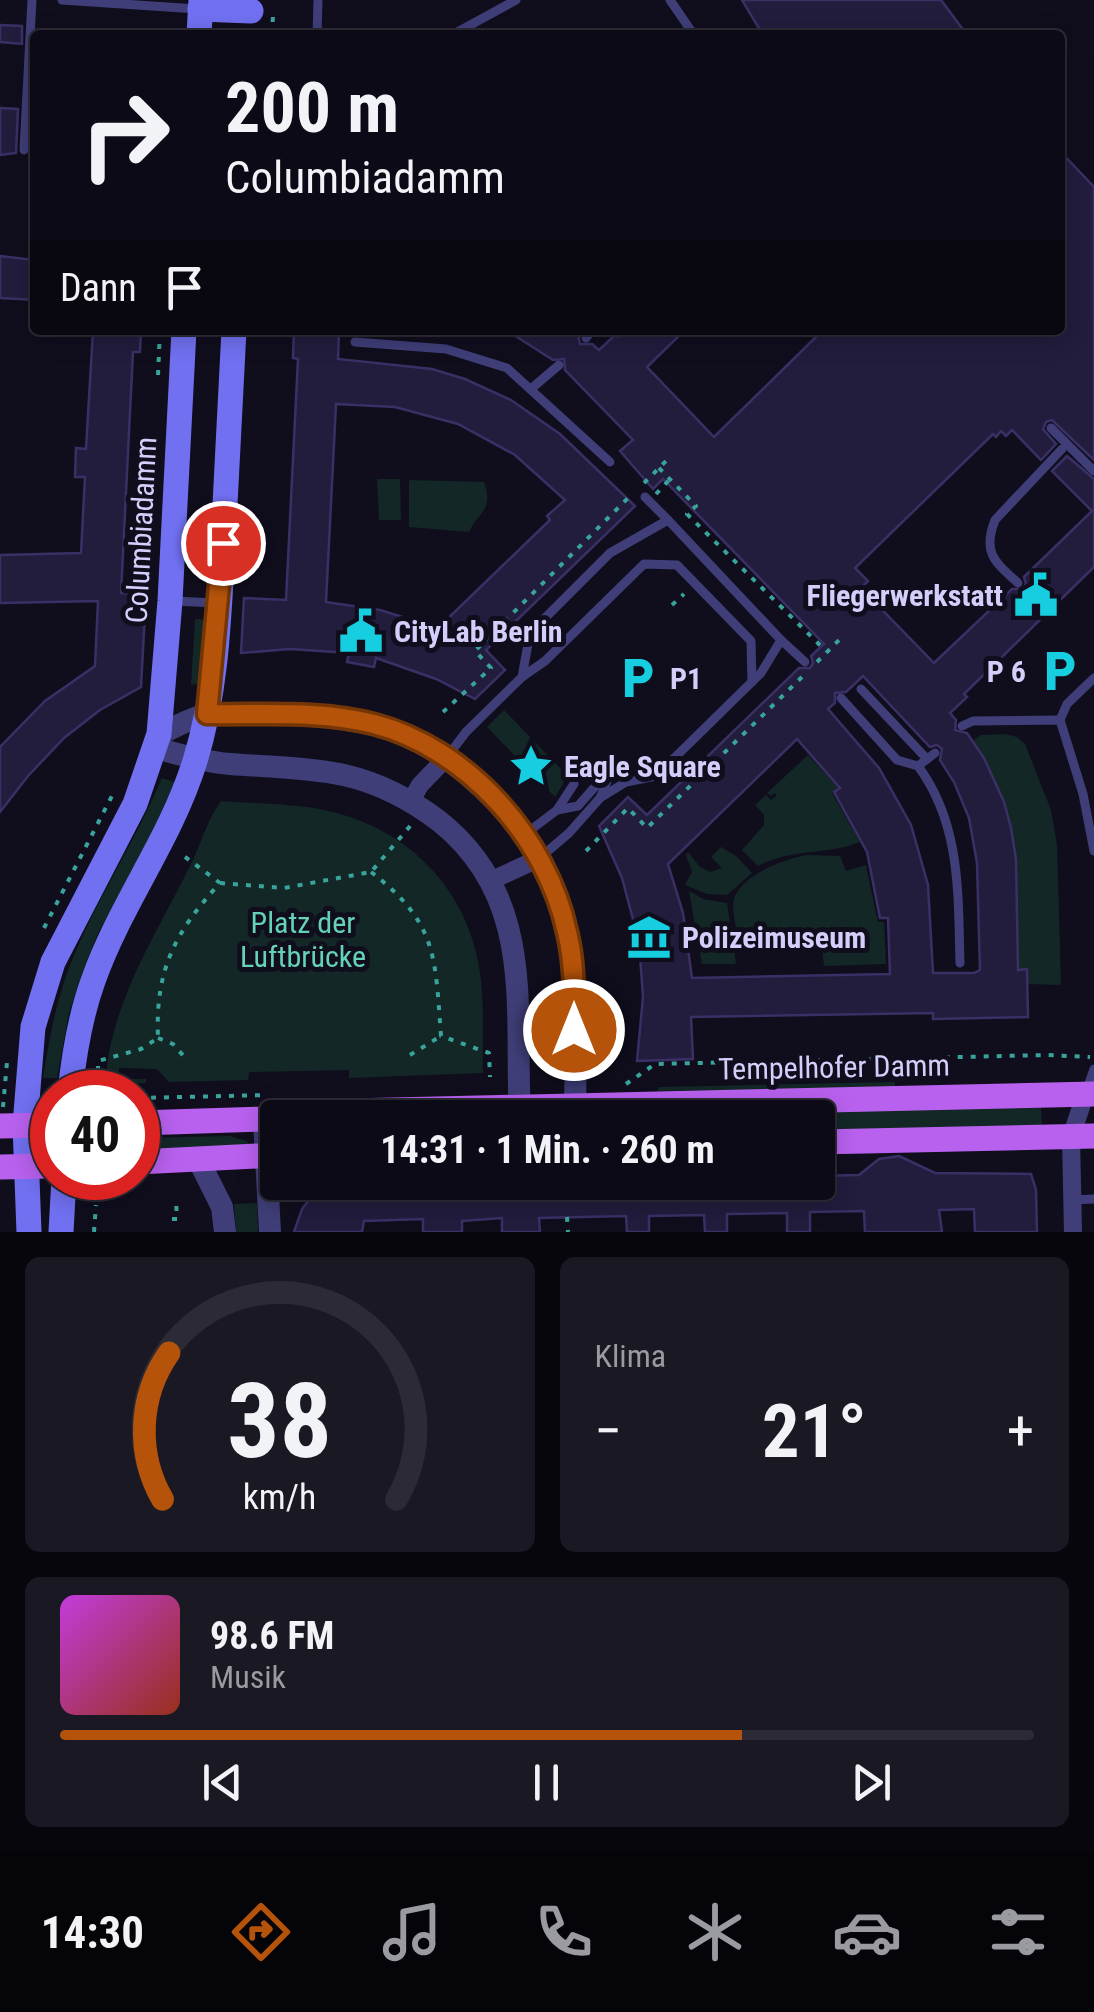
<!DOCTYPE html>
<html lang="de">
<head>
<meta charset="utf-8">
<style>
	:root { --surface:#0c0a16; --page:#1a1823; --text:#f1f3f6; --muted:#9a9aa1; --line:#2c2b35; --accent:#b45309 }
	body { margin:0; font-family:"Roboto Condensed",sans-serif; background:var(--page); color:var(--text); height:100vh; display:flex; flex-direction:column; font-size:38px; white-space:nowrap }
	* { box-sizing:border-box; margin:0 }
	p { font-size:32px; color:var(--muted) }
	.icon { flex:none; width:55px; height:55px; fill:none; stroke:currentColor; stroke-width:2; stroke-linecap:round; stroke-linejoin:round }
	.map { position:relative; height:1232px; overflow:hidden }
	.details { display:flex; flex-direction:column; gap:25px; padding:25px; background:#07060c; flex:1 }
	.details>* { flex:none }
	.guide { position:absolute; left:30px; top:30px; width:1035px; height:305px; border-radius:10px; box-shadow:0 5px 25px #0003,0 0 0 2px var(--line); background:#0c0a16; color:var(--text); overflow:hidden }
	.speed { position:absolute; left:30px; top:1070px; display:flex; gap:20px; font-size:50px; font-weight:700; text-align:center }
	.speed>* { display:grid; place-content:center; width:130px; height:130px; border-radius:50%; background:var(--surface); box-shadow:0 5px 25px #0003,0 0 0 2px var(--line); line-height:1 }
	.speed .limit { border:15px solid #d22; background:#fff; color:#111 }
	.pin { position:absolute; display:grid; place-items:center; width:85px; height:85px; color:#fff; margin:-42px; border:5px solid #fff; border-radius:50%; box-shadow:0 2px 10px #0007 }
	.me { position:absolute; width:110px; margin:-55px; rotate:0deg; stroke-linejoin:round; filter:drop-shadow(0 0 8px #0008) }
	.turn { display:flex; align-items:center; gap:35px; height:210px; padding:0 30px; font-size:45px }
	.turn .icon { width:130px; height:130px; stroke-width:2.5 }
	.turn b { display:block; font-size:70px; line-height:85px }
	.then { display:flex; align-items:center; height:95px; padding:0 30px; background:#0003; gap:20px; font-size:38px }
	.big { font-size:75px; font-weight:700; line-height:1.1 }
	.details .card { flex:1; display:flex; flex-direction:column; justify-content:center; gap:15px; min-width:0; padding:0 35px; border-radius:15px; background:var(--page) }
	.details .dial { align-items:center; gap:0 }
	.dial svg { height:260px; overflow:visible; fill:none; stroke:var(--line); stroke-width:7; stroke-linecap:round; text-anchor:middle }
	.dial text { fill:var(--text); stroke:none }
	.song { display:flex; align-items:center; gap:30px }
	.cover { width:120px; height:120px; border-radius:15px; background:linear-gradient(135deg,hsl(290 70% 55%),hsl(10 70% 35%)) }
	.played { height:10px; border-radius:5px; background:linear-gradient(90deg,var(--accent) 70%,var(--line) 70%) }
	.keys { display:flex; justify-content:space-around; direction:ltr }
	.heat { display:flex; justify-content:space-between; align-items:center; font-size:55px; direction:ltr }
	.details .tiles { flex:1; display:grid; gap:25px; grid-template-columns:1fr 1fr }
	.card:last-child { grid-column:span 2 }
	.trip { position:absolute; left:260px; top:1100px; width:575px; height:100px; border-radius:10px; background:var(--surface); box-shadow:0 5px 25px #0003,0 0 0 2px var(--line); font-weight:700; line-height:100px; text-align:center }
	.tab-bar { display:flex; height:160px; justify-content:space-around; align-items:center; background:#050409; color:var(--muted) }
	.tab-bar .icon { width:70px; height:70px }
	.tab-bar .on { color:var(--accent) }
	.tab-bar b { font-size:45px; color:var(--text) }
	.map>svg:first-child { display:block }
</style>
</head>
<body>
<div class="map">
<svg width="1094" height="1232" viewBox="0 0 1094 1232">
	<rect width="100%" height="100%" fill="#100e1d"/>
	<g fill="#122726">
		<path d="M377 479H400L401 520H379Z"/>
		<path d="M409 480 484 482C494 510 479 511 469 532L409 527Z"/>
		<path d="M195 619H201L208 625 202 683 191 685Z"/>
		<path d="M504 710 565 773 563 784 555 797 536 778 540 765 530 757 519 760 487 727Z"/>
		<path d="M1005 734 1017 737 1025 744 1051 810 1057 845 1061 985 1027 984 1026 970H1018C1016 886 1022 814 973 741L981 735Z"/>
		<path d="M808 755 838 787 832 793 860 842C824 856 796 847 758 866L742 850 764 825V815L755 805 766 795 771 800 777 795 775 793 771 796 767 793Z"/>
		<path d="M162 778 175 782 148 843 98 933 82 973 69 1013 57 1078H43C50 1034 58 991 76 951 101 892 137 838 162 778Z"/>
		<path d="M221 801C256 804 294 803 328 811 406 828 465 886 479 966 485 1001 482 1038 483 1073L349 1078V1070L249 1072 248 1080 169 1082 157 1069 119 1068V1079H146V1083H115L106 1073C114 997 158 931 191 864 201 844 207 820 221 801Z"/>
		<path d="M721 847 736 856 752 873 727 895 707 894 685 885 692 872 686 855 688 852 700 867 710 872 722 868 711 857Z"/>
		<path d="M808 855 840 856 846 871 866 865 878 922H884L886 964 824 966 822 946 740 947C738 934 731 912 734 899 741 875 785 858 808 855Z"/>
		<path d="M689 891 703 899 727 903 736 964H702Z"/>
		<path d="M895 1082V1088L657 1091 659 1087Z"/>
		<path d="M1041 1106 1042 1126 818 1131V1118H615V1115Z"/>
		<path d="M230 1136 247 1141 249 1146 138 1152V1138Z"/>
		<path d="M257 1203 258 1232H236L234 1204Z"/>
	</g>
	<g fill="#221c3d" stroke="#3a3066" stroke-width="2.5" fill-rule="evenodd">
		<path d="M742 0H941L967 35H763Z"/>
		<path d="M0 25 22 26V44L0 42Z"/>
		<path d="M0 108 18 109 16 153 0 155Z"/>
		<path d="M1060 151 1094 187V460L1052 420 1046 422 1043 429 1056 444 1041 460 1012 430 1006 436 1001 431 996 437 993 434 855 568 868 581 861 588 934 663 1012 589H1023L1026 584 1024 577 1092 511 1052 471 1067 456 1094 479V567L964 694 967 697 950 713 956 720 955 730 967 733 984 758 1004 802 1011 828 1016 859 1018 970 1027 969 1028 1017 933 1019V1013L691 1017 693 1059 637 1061 643 997 639 942 622 878 599 826 628 797 647 815 799 668H810L813 663 811 656 824 644 663 479 653 489 620 451 633 440 565 370 564 359 553 360 506 330H577L580 344H592L599 350 615 335 618 337 625 330H685L647 367 714 437 823 330H1060ZM863 676 930 747 937 745 942 749 940 760 954 782 969 818 977 863 980 970 974 973H933L928 885 911 825 879 768 828 709 835 703V693L846 692ZM797 739 840 788 834 792 867 852 880 918H888L890 974 692 978 683 913 668 864Z"/>
		<path d="M0 256 35 260V300L0 298Z"/>
		<path d="M93 330H141L140 352H133L121 593 146 594 141 687 100 710 64 738 28 776 0 812V747L45 701 95 666 98 601 0 603V555L81 553 85 477H75L76 448 86 449Z"/>
		<path d="M294 330H339L338 359 432 369 465 379 511 400 560 434 635 506 486 650 505 670 475 699 436 679 376 658 374 667 347 662 349 653 290 649 241 653 244 598 286 600 298 359 293 358ZM336 404 395 407 458 424 515 455 565 500 547 516 550 520 438 628 380 610 326 602Z"/>
		<path d="M899 1156 935 1173 1031 1174 1036 1190 1037 1232H975L974 1209 939 1210 942 1232H865L864 1211 810 1212V1232H787V1213L727 1214V1232H705L704 1215 649 1216V1232H627L626 1216 539 1218 540 1232H502V1218L462 1221V1232H423V1219L364 1221 362 1232H294L302 1209 312 1196 327 1187 486 1182H818V1176L859 1175 879 1159Z"/>
	</g>
	<g fill="none" stroke-linecap="round" stroke-linejoin="round">
		<g stroke="#39a49c" stroke-width="4" stroke-dasharray="5 8" stroke-linecap="butt">
			<path d="M272 35 273 15"/>
			<path d="M158 375 160 330"/>
			<path d="M659 468 696 506 687 514 826 651"/>
			<path d="M644 483 669 458"/>
			<path d="M656 494 670 479"/>
			<path d="M672 605 684 594"/>
			<path d="M817 662 842 637"/>
			<path d="M443 712 491 668 475 651 633 493"/>
			<path d="M586 851 628 808 647 828 803 676"/>
			<path d="M371 872C438 923 435 958 441 1036L489 1053 490 1077"/>
			<path d="M220 883 284 888 371 872 411 825"/>
			<path d="M44 928 115 790"/>
			<path d="M158 1038 173 1044 188 1061"/>
			<path d="M410 1055 441 1036"/>
			<path d="M98 1084V1061L141 1049 158 1038C155 970 175 932 220 883L181 854"/>
			<path d="M626 1084 655 1064 1047 1055 1090 1057"/>
			<path d="M138 1098 268 1095"/>
			<path d="M3 1107 7 1062"/>
			<path d="M566 1182 567 1190"/>
			<path d="M567 1217 568 1232"/>
			<path d="M172 1219H177L176 1200"/>
			<path d="M94 1232 96 1205"/>
		</g>
		<g stroke="#3f3e78" stroke-width="9">
			<path d="M62 0 197 9"/>
			<path d="M670 0 694 35"/>
			<path d="M317 35 318 0"/>
			<path d="M452 35 516 0"/>
			<path d="M24 150 32 0"/>
			<path d="M586 338 592 330"/>
			<path d="M355 342 446 349 507 368 610 462"/>
			<path d="M532 388 559 365"/>
			<path d="M1051 428 1094 471"/>
			<path d="M645 497 668 520"/>
			<path d="M1018 583C995 562 982 553 995 520L1062 449"/>
			<path d="M173 601 217 603"/>
			<path d="M781 640 805 662"/>
			<path d="M522 677 530 633 610 553 668 520 781 640 761 673 656 776 626 782 600 798 569 833 542 856"/>
			<path d="M861 689 927 759"/>
			<path d="M841 698 897 760 918 766"/>
			<path d="M1060 720 1067 704 1094 678"/>
			<path d="M962 726 973 721 1060 720 1083 794 1094 851"/>
			<path d="M935 753 918 766C961 824 958 893 960 963"/>
			<path d="M447 757 466 732 522 677 545 661 644 564 677 565 751 641 752 682"/>
			<path d="M600 798 611 772"/>
			<path d="M557 810 574 784"/>
			<path d="M524 835 557 810 578 806 600 781"/>
			<path d="M1086 1092 1094 1069"/>
			<path d="M1072 1200 1094 1199"/>
		</g>
		<g stroke="#3f3e78" stroke-width="18">
			<path d="M411 801 420 785 447 757"/>
			<path d="M490 881 540 858"/>
			<path d="M1073 1232 1071 1137 1085 1095"/>
		</g>
		<g stroke="#3f3e78" stroke-width="22">
			<path d="M159 734C174 728 192 717 208 714 230 711 255 715 277 715 371 715 430 733 496 802 522 830 545 861 558 898 582 967 575 1045 575 1118"/>
			<path d="M156 748C180 755 205 762 230 764 268 767 306 767 344 775 379 783 410 799 439 821 537 899 514 1009 520 1118"/>
			<path d="M264 1119 270 1232"/>
			<path d="M198 1159 222 1207 225 1232"/>
		</g>
		<g stroke="#7170f1" stroke-width="25">
			<path d="M200 9 251 11"/>
			<path d="M199 35 201 0"/>
			<path d="M70 1092C74 1054 80 1017 93 981 120 904 170 841 195 761 217 690 219 616 223 543 227 472 231 401 234 330"/>
			<path d="M29 1232 25 1125 33 1027 53 962 135 804 159 734 170 601 184 330"/>
			<path d="M61 1232 64 1178"/>
		</g>
		<g stroke="#b861ef" stroke-width="25">
			<path d="M138 1123 264 1119 306 1112 1094 1094"/>
			<path d="M0 1126 52 1125"/>
			<path d="M818 1142 1094 1136"/>
			<path d="M138 1162 278 1155"/>
			<path d="M0 1167 52 1166"/>
		</g>
	</g>
	<g fill="none" stroke-linecap="round" stroke-linejoin="round">
		<g stroke="#753606" stroke-width="25">
			<path id="route" d="M223 543 207 714C262 715 320 710 374 724 467 748 547 838 567 932 575 964 574 997 574 1030"/>
		</g>
		<use href="#route" stroke="#b45309" stroke-width="18"/>
	</g>
	<defs>
		<g id="civic-bare" transform="scale(3.45)"><path d="M-.6-6.5H3V-4.5H.6V-3L4-1V1h2V6H-6V1h2V-1L-.6-3ZM-1.2 2.5V6h2.4V2.5Z" fill="#16cedf" stroke="#100e1d" stroke-width="2.5" paint-order="stroke"/></g>
		<g id="parking-bare" transform="scale(3.45)"><path d="M-3.5-5.5H1a3.5 3.5 0 0 1 0 7H-1V5.5H-3.5ZM-1-3.4V-.6H.8a1.4 1.4 0 0 0 0-2.8Z" fill="#16cedf" stroke="#100e1d" stroke-width="2.5" paint-order="stroke"/></g>
		<g id="sight-bare" transform="scale(3.45)"><path d="M0-6L1.8-2.2L6-1.7L2.9 1.2L3.7 5.4L0 3.3L-3.7 5.4L-2.9 1.2L-6-1.7L-1.8-2.2Z" fill="#16cedf" stroke="#100e1d" stroke-width="2.5" paint-order="stroke"/></g>
		<g id="museum-bare" transform="scale(3.45)"><path d="M0-6L6-3V-2H-6V-3ZM-5-1h2V3h-2ZM-1-1h2V3h-2ZM3-1h2V3H3ZM-6 4H6V6H-6Z" fill="#16cedf" stroke="#100e1d" stroke-width="2.5" paint-order="stroke"/></g>
	</defs>
	<g fill-rule="evenodd">
		<use href="#civic-bare" x="1036" y="595"/>
		<use href="#civic-bare" x="361" y="631"/>
		<use href="#parking-bare" x="1059" y="671"/>
		<use href="#parking-bare" x="637" y="678"/>
		<use href="#sight-bare" x="531" y="766"/>
		<use href="#museum-bare" x="649" y="937"/>
	</g>
	<g text-anchor="middle" dominant-baseline="central" stroke-width="10" stroke-linejoin="round" paint-order="stroke">
		<g font-size="30" fill="#d3cffa" stroke="#100e1d">
			<text transform="translate(141 530) rotate(-87)">Columbiadamm</text>
			<text transform="translate(834 1067) rotate(-1)">Tempelhofer Damm</text>
		</g>
		<g font-size="30" font-weight="bold" fill="#d3cffa" stroke="#100e1d" text-anchor="start">
			<text x="1003" y="595" text-anchor="end">Fliegerwerkstatt</text>
			<text x="394" y="631">CityLab Berlin</text>
			<text x="1026" y="671" text-anchor="end">P 6</text>
			<text x="670" y="678">P1</text>
			<text x="564" y="766">Eagle Square</text>
			<text x="682" y="937">Polizeimuseum</text>
		</g>
		<g font-size="30" fill="#63d2b5" stroke="#100e1d">
			<text x="303" y="922">Platz der<tspan x="303" dy="34">Luftbrücke</tspan></text>
		</g>
	</g>
</svg>
<div class="speed"><div class="limit">40</div></div>
<div class="pin" style="left:223px;top:543px;background:#d93025"><svg class="icon" aria-label="arrive" viewBox="0 0 24 24"><path d="M6 21V4h12l-3 4 3 4H6"/></svg></div>
<svg class="me" style="left:574px;top:1030px" viewBox="-20 -20 40 40"><circle r="17" fill="#b45309" stroke="#fff" stroke-width="3"/><path d="M0-11L8 9 0 5-8 9z" fill="#fff"/></svg>
<div class="trip">14:31 · 1 Min. · 260 m</div>
<div class="guide">
<div class="turn"><svg class="icon" aria-label="right" viewBox="0 0 24 24"><path d="M7 20v-9h11M14 6l5 5-5 5"/></svg><div><b>200 m</b>Columbiadamm</div></div>
<div class="then">Dann<svg class="icon" aria-label="arrive" viewBox="0 0 24 24"><path d="M6 21V4h12l-3 4 3 4H6"/></svg></div>
</div>
</div>
<section class="details">
<div class="tiles">
<div class="card dial"><svg viewBox="0 0 100 80">
<path d="M14 69A42 42 0 1 1 86 69"/>
<path d="M14 69A42 42 0 0 1 16 24" stroke="#b45309"/>
<text x="50" y="56" font-size="32" font-weight="700">38</text>
<text x="50" y="72" font-size="11">km/h</text>
</svg></div>
<div class="card"><p>Klima</p>
<div class="heat"><a>−</a><b class="big">21°</b><a>+</a></div>
</div>
<div class="card">
<div class="song"><i class="cover"></i><div><b>98.6 FM</b><p>Musik</p></div></div>
<div class="played"></div>
<div class="keys"><svg class="icon" aria-label="previous" viewBox="0 0 24 24"><path d="M18 5L8 12l10 7zM5 5v14"/></svg><svg class="icon" aria-label="pause" viewBox="0 0 24 24"><path d="M8 5v14M16 5v14"/></svg><svg class="icon" aria-label="next" viewBox="0 0 24 24"><path d="M6 5l10 7-10 7zM19 5v14"/></svg></div>
</div>
</div>
</section>
<nav class="tab-bar">
<b>14:30</b>
<svg class="icon on" aria-label="directions" viewBox="0 0 24 24"><path d="M12 3l9 9-9 9-9-9zM9 14v-3h6M13 9l2 2-2 2"/></svg>
<svg class="icon" aria-label="music" viewBox="0 0 24 24"><path d="M9 18V5l10-2v13"/><circle cx="6" cy="18" r="3"/><circle cx="16" cy="16" r="3"/></svg>
<svg class="icon" aria-label="phone" viewBox="0 0 24 24"><path d="M5 4h4l2 5-3 2q2 4 5 5l2-3 5 2v4C11 20 4 13 5 4z"/></svg>
<svg class="icon" aria-label="climate" viewBox="0 0 24 24"><path d="M12 3v18M4 7l16 10M4 17L20 7"/></svg>
<svg class="icon" aria-label="car" viewBox="0 0 24 24"><path d="M5 17H2v-5l4-1 3-4h7l3 4 3 1v5h-3M9 17h6M6 11h13"/><circle cx="7" cy="17" r="2"/><circle cx="17" cy="17" r="2"/></svg>
<svg class="icon" aria-label="filters" viewBox="0 0 24 24"><path d="M4 7h16M4 17h16"/><circle cx="9" cy="7" r="2"/><circle cx="15" cy="17" r="2"/></svg>
</nav>
</body>
</html>
